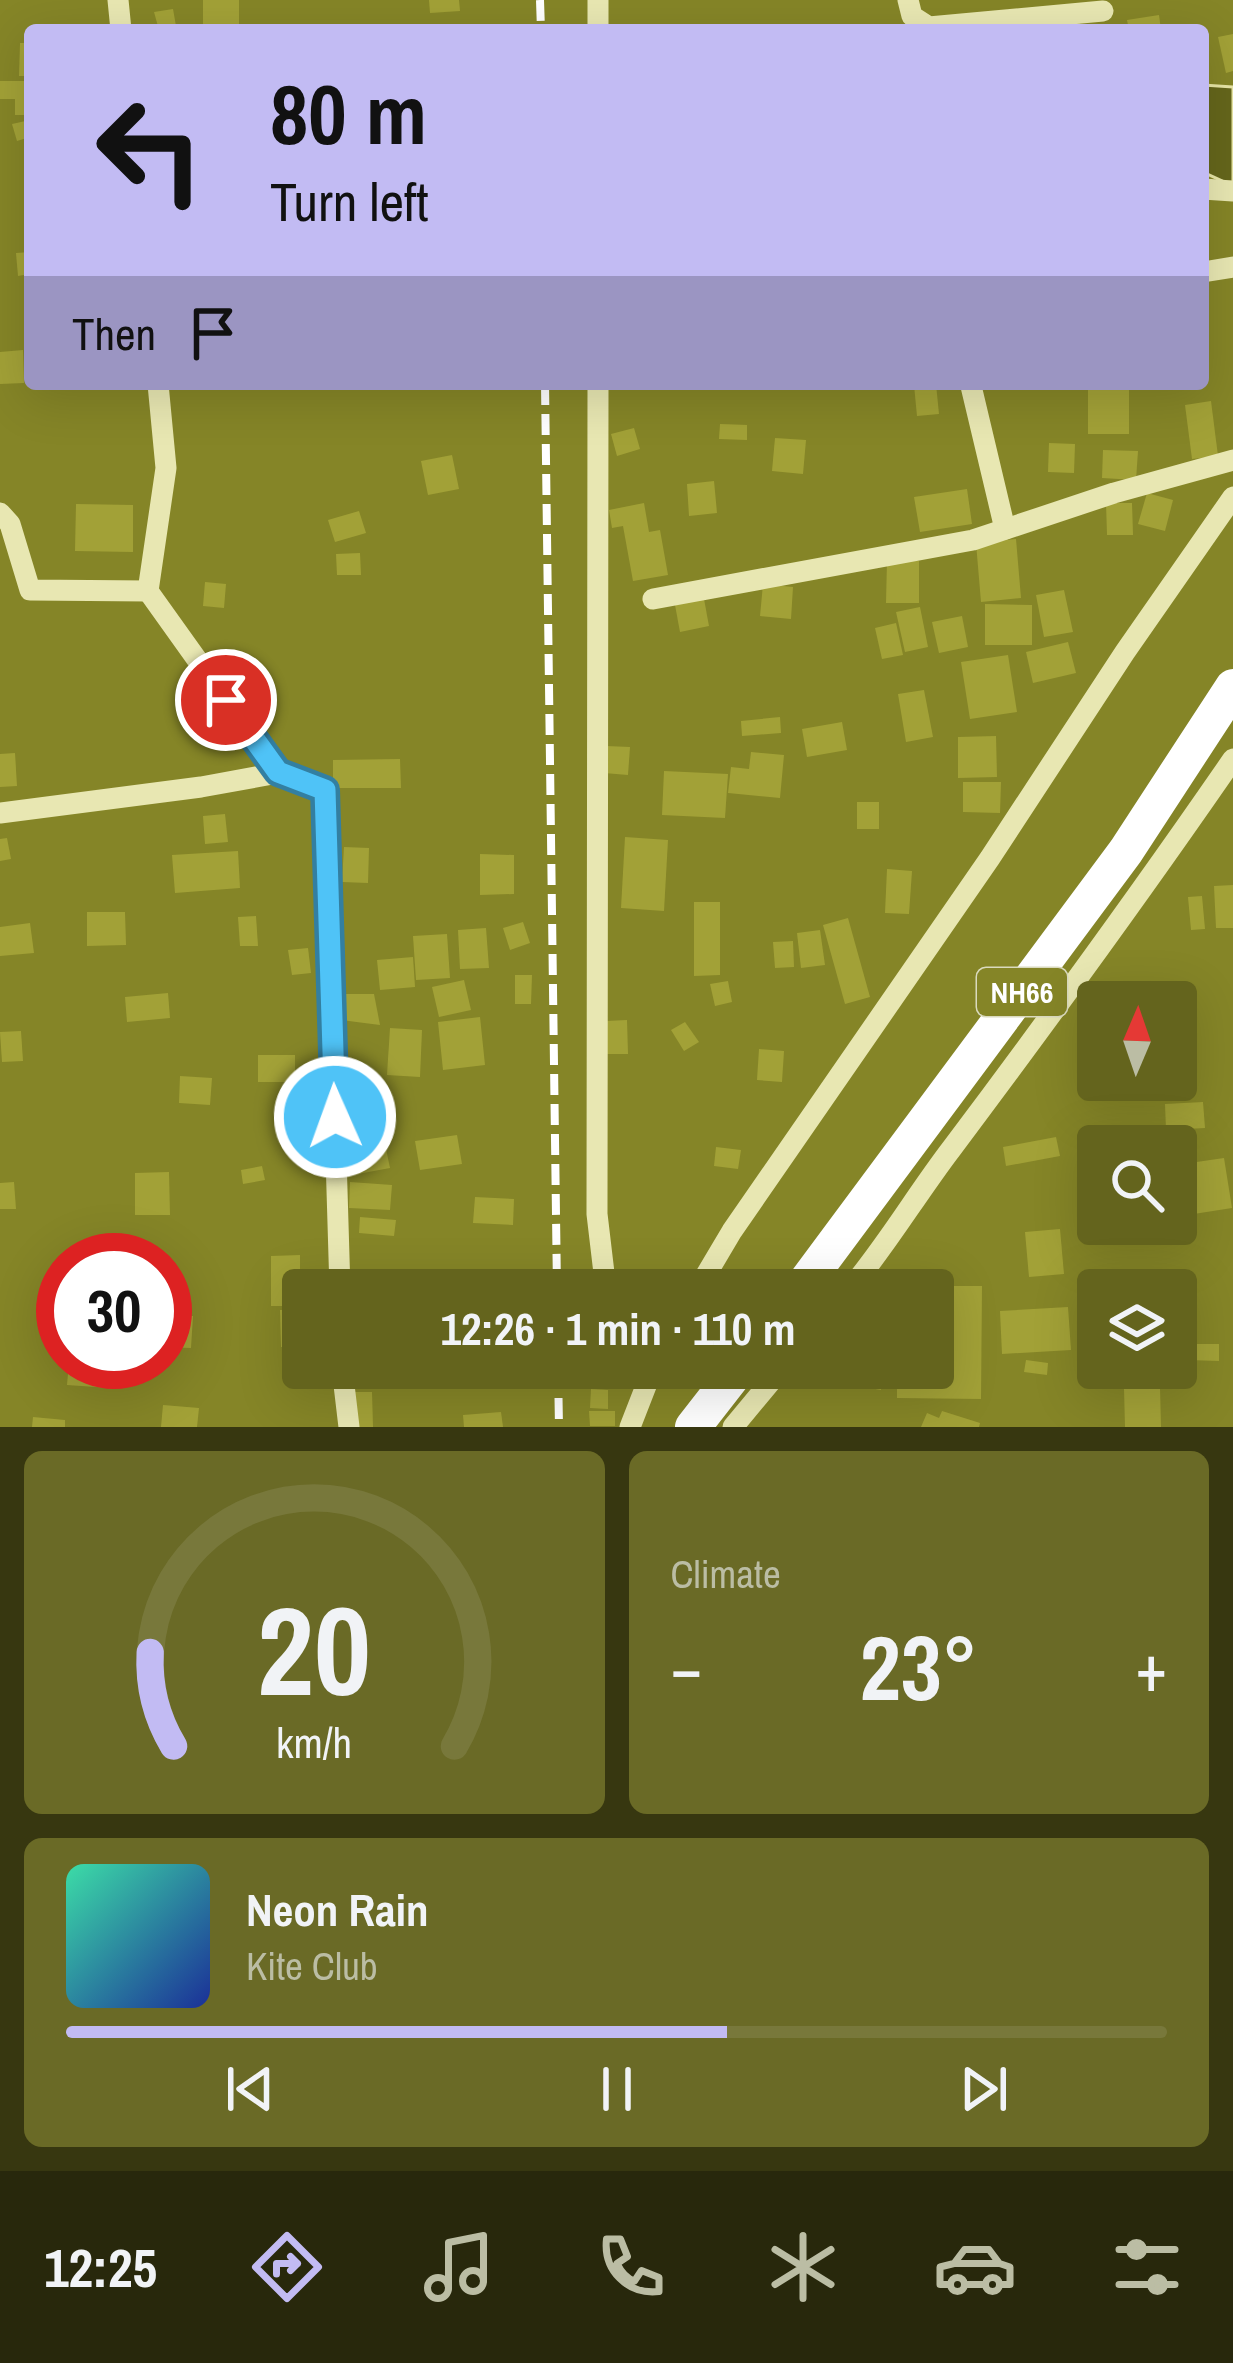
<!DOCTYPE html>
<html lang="en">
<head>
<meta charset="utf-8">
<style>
	:root { --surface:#64641d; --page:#6a6a26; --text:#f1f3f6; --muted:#bbbda4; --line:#78783b; --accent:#c2bbf3 }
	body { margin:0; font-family:"Archivo Narrow",sans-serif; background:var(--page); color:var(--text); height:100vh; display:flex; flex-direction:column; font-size:45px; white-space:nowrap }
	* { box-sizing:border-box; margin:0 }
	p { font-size:39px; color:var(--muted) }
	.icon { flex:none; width:66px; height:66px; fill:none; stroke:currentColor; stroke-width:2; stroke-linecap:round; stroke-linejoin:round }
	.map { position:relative; height:1427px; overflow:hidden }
	.side { display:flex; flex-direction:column; gap:24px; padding:24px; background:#373710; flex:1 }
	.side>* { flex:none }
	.top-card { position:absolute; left:24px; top:24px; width:1185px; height:366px; border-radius:12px; box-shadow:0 12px 48px #0002; background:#c2bbf3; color:#111; overflow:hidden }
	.needle { width:78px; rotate:2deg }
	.tools { position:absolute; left:1077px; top:981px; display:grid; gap:24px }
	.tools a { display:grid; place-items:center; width:120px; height:120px; border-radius:12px; background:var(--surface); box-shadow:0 12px 48px #0002; font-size:60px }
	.speed { position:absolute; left:36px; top:1233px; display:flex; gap:24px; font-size:60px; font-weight:700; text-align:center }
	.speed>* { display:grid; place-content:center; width:156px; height:156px; border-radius:50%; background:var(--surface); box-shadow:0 12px 48px #0002; line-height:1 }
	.speed .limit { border:18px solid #d22; background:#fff; color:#111 }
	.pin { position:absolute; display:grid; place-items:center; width:102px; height:102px; color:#fff; margin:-51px; border:6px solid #fff; border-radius:50%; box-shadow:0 3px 12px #0007 }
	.me { position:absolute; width:132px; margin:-66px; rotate:358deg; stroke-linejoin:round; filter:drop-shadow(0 0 9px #0008) }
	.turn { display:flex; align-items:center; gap:42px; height:252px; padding:0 48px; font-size:54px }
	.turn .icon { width:156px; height:156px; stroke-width:2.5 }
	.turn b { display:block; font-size:84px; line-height:102px }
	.then { display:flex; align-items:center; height:114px; padding:0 48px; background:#0003; gap:24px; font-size:45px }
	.big { font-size:90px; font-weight:700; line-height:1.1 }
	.side .tile { flex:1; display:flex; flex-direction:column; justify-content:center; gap:18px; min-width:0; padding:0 42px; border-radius:18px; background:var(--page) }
	.side .dial { align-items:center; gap:0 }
	.dial svg { height:312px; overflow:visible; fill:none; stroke:var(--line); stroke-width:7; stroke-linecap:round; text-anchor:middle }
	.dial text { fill:var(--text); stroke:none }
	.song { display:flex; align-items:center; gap:36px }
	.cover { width:144px; height:144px; border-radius:18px; background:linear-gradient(135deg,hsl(160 70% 55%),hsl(230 70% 35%)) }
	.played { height:12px; border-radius:6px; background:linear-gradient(90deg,var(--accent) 60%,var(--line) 60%) }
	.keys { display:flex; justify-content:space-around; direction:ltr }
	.heat { display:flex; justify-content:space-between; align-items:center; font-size:66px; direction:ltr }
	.side .tiles { flex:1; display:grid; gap:24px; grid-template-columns:1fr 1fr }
	.tile:last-child { grid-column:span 2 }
	.trip { position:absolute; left:282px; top:1269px; width:672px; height:120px; border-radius:12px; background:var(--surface); box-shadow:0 12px 48px #0002; font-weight:700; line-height:120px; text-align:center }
	.menu { display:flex; height:192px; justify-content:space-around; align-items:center; background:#28280c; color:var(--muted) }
	.menu .icon { width:84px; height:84px }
	.menu .current { color:var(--accent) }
	.menu b { font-size:54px; color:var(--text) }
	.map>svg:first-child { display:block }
</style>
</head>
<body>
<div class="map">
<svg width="1233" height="1427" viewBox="0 0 1233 1427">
	<rect width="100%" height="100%" fill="#858527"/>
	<path fill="#65661b" stroke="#e8e6a6" stroke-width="3" d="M1203 85 1233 87V186L1203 172Z"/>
	<g fill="#a2a137">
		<rect x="203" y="0" width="36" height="30"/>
		<path d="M429 0H459L460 11 430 13Z"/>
		<path d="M173 9 176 26 189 24 190 30H159L154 12Z"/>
		<path d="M1159 15 1161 30H1129L1127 20Z"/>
		<path d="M1080 23V30H1051V24Z"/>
		<path d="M1233 34V71L1226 73 1218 37Z"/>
		<path d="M20 43H30V76H19Z"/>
		<path d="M0 81H26V115H15V99H0Z"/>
		<path d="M30 120V137L17 141 12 124Z"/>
		<path d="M30 252V274L18 276 16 253Z"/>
		<path d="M23 350 24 383 0 384V352Z"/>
		<path d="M936 384 939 414 917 416 914 385Z"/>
		<rect x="1088" y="388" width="41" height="46"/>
		<path d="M1211 401 1218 456 1192 459 1185 405Z"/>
		<path d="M720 424 747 425V440L719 439Z"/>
		<path d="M634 428 640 449 617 456 611 434Z"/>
		<path d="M775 438 806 440 803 474 772 471Z"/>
		<path d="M1049 443 1075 444 1074 473 1048 472Z"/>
		<path d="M1103 450 1138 451 1136 480 1102 478Z"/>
		<path d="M452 455 459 489 428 495 421 461Z"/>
		<path d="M714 481 717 513 689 516 687 484Z"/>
		<path d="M967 489 972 524 920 532 914 497Z"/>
		<path d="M1147 493 1173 500 1165 531 1138 524Z"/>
		<path d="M644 503 649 532 660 530 668 575 633 581 623 526 612 528 609 510Z"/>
		<path d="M1106 503H1132L1133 535H1107Z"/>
		<path d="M76 504 133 505V552L75 551Z"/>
		<path d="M359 511 366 533 335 542 328 520Z"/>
		<path d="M1016 539 1021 598 981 602 976 543Z"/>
		<path d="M360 553 361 575H337L336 554Z"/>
		<path d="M887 561H919V603H886Z"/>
		<path d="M205 582 226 584 224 608 203 606Z"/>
		<path d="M763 584 793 587 791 619 760 616Z"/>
		<path d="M1064 590 1073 632 1044 637 1036 595Z"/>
		<path d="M704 599 709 626 680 632 675 605Z"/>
		<path d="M985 604 1032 605V645H985Z"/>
		<path d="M920 607 928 647 905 652 896 612Z"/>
		<path d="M962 616 968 647 939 653 932 622Z"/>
		<path d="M896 623 903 655 882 659 875 628Z"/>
		<path d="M1068 642 1076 673 1033 683 1026 652Z"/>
		<path d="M1008 655 1017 712 970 719 961 662Z"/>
		<path d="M924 690 933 737 906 742 898 694Z"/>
		<path d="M780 717 781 733 742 736 741 721Z"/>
		<path d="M842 722 847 750 807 757 802 729Z"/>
		<path d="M996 736 997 777 958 778V737Z"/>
		<path d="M606 746 630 747 628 775 604 773Z"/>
		<path d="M751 752 784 755 780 798 728 793 731 767 749 769Z"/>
		<path d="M15 753 17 786 0 787V754Z"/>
		<path d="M400 759 401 788H333V760Z"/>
		<path d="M664 771 728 774 725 818 662 815Z"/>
		<path d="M963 782H1001L1000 813 963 812Z"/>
		<rect x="857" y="802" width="22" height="27"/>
		<path d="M225 814 228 842 205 844 203 816Z"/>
		<path d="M625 837 668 840 664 911 621 908Z"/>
		<path d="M7 838 11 859 0 861V839Z"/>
		<path d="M344 847 369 848 368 883 342 882Z"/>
		<path d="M238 851 240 888 175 893 172 855Z"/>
		<path d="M480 854 514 855V894L480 895Z"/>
		<path d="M887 869 912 871 909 914 885 913Z"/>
		<path d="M1233 885V928H1216L1214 886Z"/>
		<path d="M1202 896 1205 929 1191 930 1188 897Z"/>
		<path d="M694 902H720V975L694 976Z"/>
		<path d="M87 912H125L126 945 87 946Z"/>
		<path d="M256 916 258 946H240L238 917Z"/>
		<path d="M848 918 870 997 845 1004 823 925Z"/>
		<path d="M523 922 530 943 510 950 503 928Z"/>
		<path d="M30 923 34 953 0 956V927Z"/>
		<path d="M486 928 489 968 460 969 458 930Z"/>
		<path d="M820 930 825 965 801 968 797 933Z"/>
		<path d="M447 934 450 978 416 980 413 936Z"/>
		<path d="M793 941 794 967 775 968 773 942Z"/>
		<path d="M308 948 311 973 292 975 288 950Z"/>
		<path d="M413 957 415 987 380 990 377 960Z"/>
		<path d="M515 975H532L531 1004H515Z"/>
		<path d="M464 980 471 1010 439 1017 432 987Z"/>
		<path d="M728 981 732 1002 715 1006 710 984Z"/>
		<path d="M168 993 170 1018 127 1022 125 997Z"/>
		<path d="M342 994H374L380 1025 341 1020Z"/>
		<path d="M480 1017 485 1065 443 1070 438 1022Z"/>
		<path d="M627 1020 628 1054H606V1021Z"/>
		<path d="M685 1022 699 1042 684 1051 671 1030Z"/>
		<path d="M390 1028 422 1030 420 1077 387 1075Z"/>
		<path d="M21 1031 23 1061 2 1062 0 1032Z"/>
		<path d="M759 1049 784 1051 782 1082 757 1080Z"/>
		<rect x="258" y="1055" width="37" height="27"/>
		<path d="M180 1076 212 1078 210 1105 179 1103Z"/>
		<path d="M1119 1080H1165L1166 1085 1120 1091Z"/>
		<path d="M1203 1102 1205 1128 1166 1130 1165 1104Z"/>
		<path d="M457 1135 462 1164 420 1170 415 1141Z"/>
		<path d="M1056 1137 1060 1156 1006 1166 1003 1147Z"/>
		<path d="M385 1144 390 1168 347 1176 343 1152Z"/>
		<path d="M716 1147 741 1150 738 1169 714 1166Z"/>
		<path d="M1224 1158 1232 1208 1181 1216 1176 1165Z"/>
		<path d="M262 1166 265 1180 243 1184 241 1170Z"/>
		<path d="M1098 1171V1220L1083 1222 1079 1197 1094 1195 1091 1172Z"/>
		<path d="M169 1172 170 1215H135V1173Z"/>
		<path d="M14 1182 16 1209H0V1183Z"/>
		<path d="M350 1182 392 1185 390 1210 349 1208Z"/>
		<path d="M475 1197 514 1199 513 1225 473 1223Z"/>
		<path d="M360 1217 396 1220 394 1236 359 1233Z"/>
		<path d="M1060 1229 1064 1274 1029 1277 1025 1232Z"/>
		<path d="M109 1235 136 1236V1260H108Z"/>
		<path d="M300 1255V1306H271V1256Z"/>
		<path d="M370 1271 373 1290H346L343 1276Z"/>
		<path d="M644 1278 679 1289V1290H640Z"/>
		<path d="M923 1286H982L981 1399 897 1398V1368H933V1290H923Z"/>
		<path d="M1088 1286 1098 1287V1335L1085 1334Z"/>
		<path d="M1068 1307 1071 1350 1002 1354 1000 1311Z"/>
		<path d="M280 1310H303V1347H281Z"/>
		<path d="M165 1315 193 1316 191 1348 165 1347Z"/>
		<path d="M1188 1344H1219V1361L1188 1360Z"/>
		<path d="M303 1350V1368H324V1384H285V1351Z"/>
		<path d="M1026 1360 1048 1363 1047 1375 1024 1372Z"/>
		<path d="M69 1362 111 1364 110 1388 67 1385Z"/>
		<path d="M860 1368H884L881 1390 858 1386Z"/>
		<path d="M1109 1368H1164V1370L1111 1380Z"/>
		<rect x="586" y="1369" width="23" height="14"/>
		<path d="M1160 1387 1161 1427H1125L1124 1388Z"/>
		<path d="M591 1389 608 1390V1409L590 1408Z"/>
		<path d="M344 1392H372L373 1427H344Z"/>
		<path d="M163 1405 199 1408 197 1427H161Z"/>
		<path d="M589 1411H615V1426H590Z"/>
		<path d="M942 1411 980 1423 979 1427H921L927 1413 939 1418Z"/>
		<path d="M501 1412 503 1427H464L463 1415Z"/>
		<path d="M33 1417 65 1420V1427H32Z"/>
	</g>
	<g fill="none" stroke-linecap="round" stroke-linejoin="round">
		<g stroke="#e8e7b2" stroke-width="21">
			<path d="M118 0 121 30"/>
			<path d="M908 0 912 16 929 27 1103 11"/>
			<path d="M598 30V0"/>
			<path d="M1203 189 1233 191"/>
			<path d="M1203 272 1233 267"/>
			<path d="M598 384 597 1214 606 1290"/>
			<path d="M971 386 1005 529"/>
			<path d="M0 513 10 524 30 590 148 591"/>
			<path d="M653 599 973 540 1114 493 1233 460"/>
			<path d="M278 773 325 790 340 1290"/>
			<path d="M0 813 201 787 278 773 148 591 166 468 158 384"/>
			<path d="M697 1290 732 1231 990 858 1125 652 1233 497"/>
			<path d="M849 1290C887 1245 916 1195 952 1148 1048 1020 1142 891 1233 759"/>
			<path d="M342 1368 349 1427"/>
			<path d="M630 1427 653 1368"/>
			<path d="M733 1427 782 1368"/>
		</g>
		<g stroke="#fff" stroke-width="36">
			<path d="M800 1290 1126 851 1233 687"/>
			<path d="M693 1427 739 1368"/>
		</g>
		<g stroke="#fff" stroke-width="8" stroke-dasharray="21 9" stroke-linecap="butt">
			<path d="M540 0 541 30"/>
			<path d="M545 384 557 1290"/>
			<path d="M558 1368 559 1427"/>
		</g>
	</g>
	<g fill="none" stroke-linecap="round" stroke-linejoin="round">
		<g stroke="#337fa1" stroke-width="30">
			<path id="route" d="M226 700 278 772 325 790 335 1117"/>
		</g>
		<use href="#route" stroke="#4fc3f7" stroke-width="21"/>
	</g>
	<g text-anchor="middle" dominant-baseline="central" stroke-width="12" stroke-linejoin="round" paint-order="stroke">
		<rect fill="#858527" stroke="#dadabe" stroke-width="3" x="977" y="968" width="90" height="48" rx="9"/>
		<g font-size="30" font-weight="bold" fill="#fff">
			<text x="1022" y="992">NH66</text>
		</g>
	</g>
</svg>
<div class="tools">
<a><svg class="needle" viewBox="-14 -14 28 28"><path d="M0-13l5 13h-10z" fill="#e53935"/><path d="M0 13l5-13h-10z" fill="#bbbda4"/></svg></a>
<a><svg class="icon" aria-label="search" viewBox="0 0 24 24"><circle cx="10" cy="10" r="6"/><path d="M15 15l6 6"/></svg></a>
<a><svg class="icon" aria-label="layers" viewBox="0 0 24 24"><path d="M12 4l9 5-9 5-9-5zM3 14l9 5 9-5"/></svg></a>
</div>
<div class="speed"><div class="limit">30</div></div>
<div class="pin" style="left:226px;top:700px;background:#d93025"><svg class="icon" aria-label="arrive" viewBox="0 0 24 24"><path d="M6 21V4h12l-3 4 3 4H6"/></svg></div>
<svg class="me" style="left:335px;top:1117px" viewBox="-20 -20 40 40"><circle r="17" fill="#4fc3f7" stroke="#fff" stroke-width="3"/><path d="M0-11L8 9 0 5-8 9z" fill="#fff"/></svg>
<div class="trip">12:26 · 1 min · 110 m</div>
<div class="top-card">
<div class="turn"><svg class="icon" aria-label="left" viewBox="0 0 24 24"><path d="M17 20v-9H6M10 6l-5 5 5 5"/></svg><div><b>80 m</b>Turn left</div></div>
<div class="then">Then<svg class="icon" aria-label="arrive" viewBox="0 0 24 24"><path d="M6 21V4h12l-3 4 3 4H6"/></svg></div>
</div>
</div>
<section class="side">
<div class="tiles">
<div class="tile dial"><svg viewBox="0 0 100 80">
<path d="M14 69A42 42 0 1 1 86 69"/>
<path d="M14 69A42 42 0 0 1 8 45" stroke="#c2bbf3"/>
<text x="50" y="56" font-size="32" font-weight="700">20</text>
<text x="50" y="72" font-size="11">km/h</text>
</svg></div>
<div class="tile"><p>Climate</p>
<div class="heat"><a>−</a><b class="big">23°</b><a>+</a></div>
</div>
<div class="tile">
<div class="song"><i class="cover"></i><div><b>Neon Rain</b><p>Kite Club</p></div></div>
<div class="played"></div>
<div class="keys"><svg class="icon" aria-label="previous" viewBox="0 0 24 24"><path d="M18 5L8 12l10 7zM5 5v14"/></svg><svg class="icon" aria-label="pause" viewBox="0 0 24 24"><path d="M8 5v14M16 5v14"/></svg><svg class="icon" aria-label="next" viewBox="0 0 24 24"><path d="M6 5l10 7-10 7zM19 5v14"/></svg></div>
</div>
</div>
</section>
<nav class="menu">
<b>12:25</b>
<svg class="icon current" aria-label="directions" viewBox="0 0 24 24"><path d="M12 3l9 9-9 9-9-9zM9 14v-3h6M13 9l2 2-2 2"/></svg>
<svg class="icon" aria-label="music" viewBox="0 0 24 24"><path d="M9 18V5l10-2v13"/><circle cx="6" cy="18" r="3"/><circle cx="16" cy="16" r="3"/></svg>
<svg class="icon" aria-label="phone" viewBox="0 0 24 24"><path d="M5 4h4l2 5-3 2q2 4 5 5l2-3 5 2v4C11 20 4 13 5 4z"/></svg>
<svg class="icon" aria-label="climate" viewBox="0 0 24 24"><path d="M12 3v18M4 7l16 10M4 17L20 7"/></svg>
<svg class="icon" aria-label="car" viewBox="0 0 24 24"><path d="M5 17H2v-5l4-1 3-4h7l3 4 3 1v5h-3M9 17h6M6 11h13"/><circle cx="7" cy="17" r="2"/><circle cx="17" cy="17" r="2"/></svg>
<svg class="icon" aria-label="filters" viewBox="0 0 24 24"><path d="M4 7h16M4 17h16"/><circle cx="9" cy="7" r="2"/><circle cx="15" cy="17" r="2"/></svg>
</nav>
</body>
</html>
